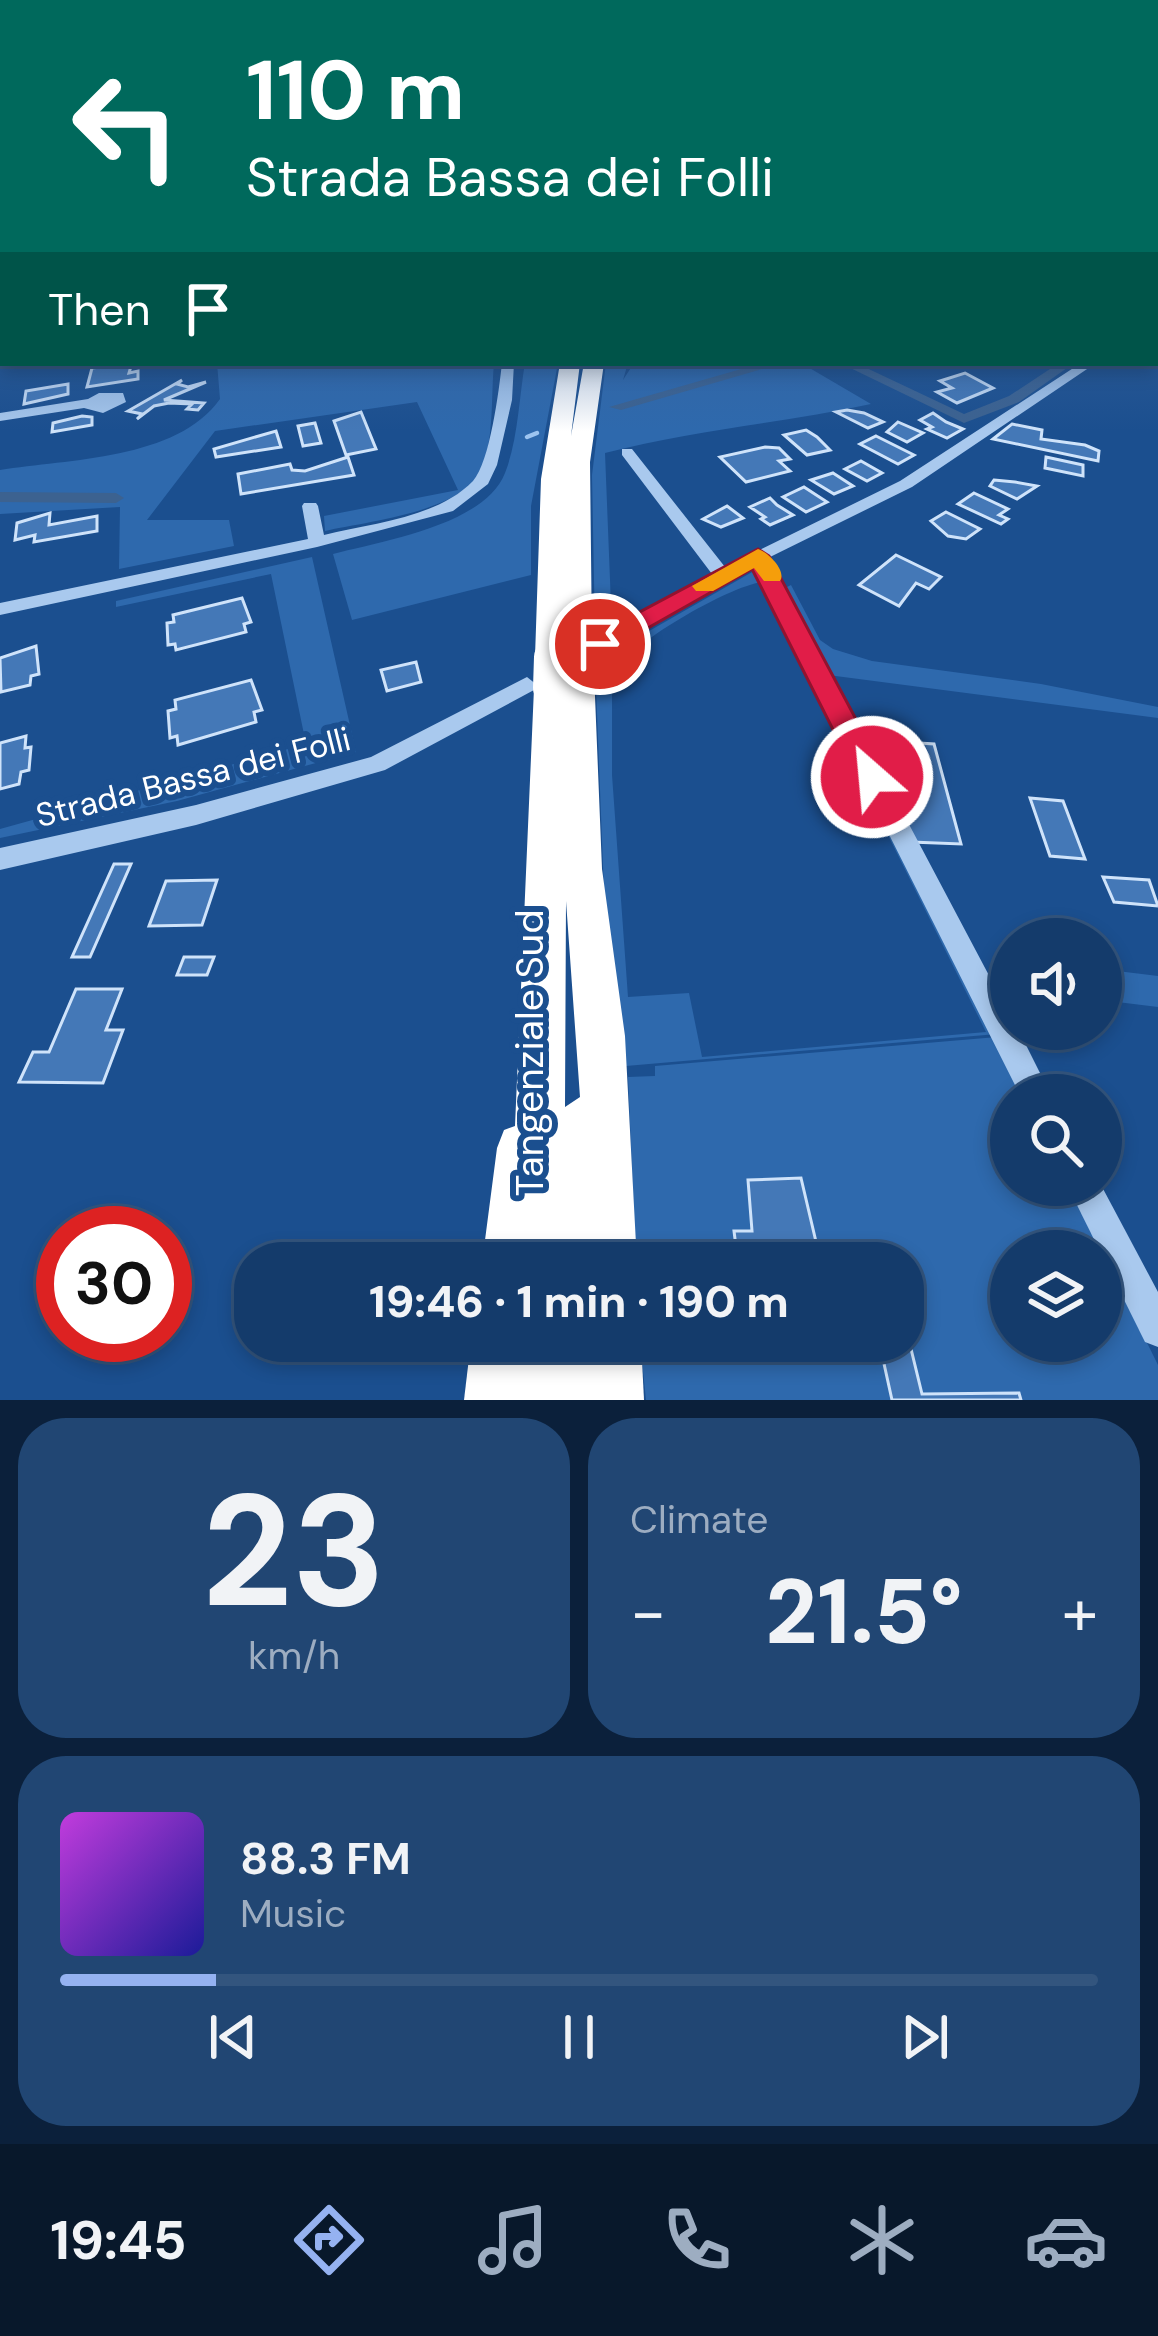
<!DOCTYPE html>
<html lang="en">
<head>
<meta charset="utf-8">
<style>
	:root { --surface:#143b6b; --page:#214673; --text:#f1f3f6; --muted:#9dadc1; --line:#33557e; --accent:#95b2f1 }
	body { margin:0; font-family:"DM Sans",sans-serif; background:var(--page); color:var(--text); height:100vh; display:flex; flex-direction:column; font-size:45px; white-space:nowrap }
	* { box-sizing:border-box; margin:0 }
	p { font-size:39px; color:var(--muted) }
	.icon { flex:none; width:66px; height:66px; fill:none; stroke:currentColor; stroke-width:2; stroke-linecap:round; stroke-linejoin:round }
	.map { position:relative; height:1400px; overflow:hidden }
	.sheet { display:flex; flex-direction:column; gap:18px; padding:18px; background:#0b203b; flex:1 }
	.sheet>* { flex:none }
	.hud { position:absolute; left:0px; top:0px; width:1158px; height:366px; box-shadow:0 6px 18px #0003,0 0 0 3px var(--line); background:#00695c; color:#fff; overflow:hidden }
	.buttons { position:absolute; left:990px; top:918px; display:grid; gap:24px }
	.buttons a { display:grid; place-items:center; width:132px; height:132px; border-radius:50%; background:var(--surface); box-shadow:0 6px 18px #0003,0 0 0 3px var(--line); font-size:60px }
	.speed { position:absolute; left:36px; top:1206px; display:flex; gap:24px; font-size:60px; font-weight:700; text-align:center }
	.speed>* { display:grid; place-content:center; width:156px; height:156px; border-radius:50%; background:var(--surface); box-shadow:0 6px 18px #0003,0 0 0 3px var(--line); line-height:1 }
	.speed .limit { border:18px solid #d22; background:#fff; color:#111 }
	.pin { position:absolute; display:grid; place-items:center; width:102px; height:102px; color:#fff; margin:-51px; border:6px solid #fff; border-radius:50%; box-shadow:0 3px 12px #0007 }
	.me { position:absolute; width:132px; margin:-66px; rotate:333deg; stroke-linejoin:round; filter:drop-shadow(0 0 9px #0008) }
	.turn { display:flex; align-items:center; gap:42px; height:252px; padding:0 48px; font-size:54px }
	.turn .icon { width:156px; height:156px; stroke-width:2.5 }
	.turn b { display:block; font-size:84px; line-height:102px }
	.then { display:flex; align-items:center; height:114px; padding:0 48px; background:#0003; gap:24px; font-size:45px }
	.big { font-size:90px; font-weight:800; line-height:1.1 }
	.sheet .card { flex:1; display:flex; flex-direction:column; justify-content:center; gap:18px; min-width:0; padding:0 42px; border-radius:48px; background:var(--page) }
	.sheet .dial { align-items:center; gap:0 }
	.dial b { font-size:156px; line-height:1 }
	.song { display:flex; align-items:center; gap:36px }
	.cover { width:144px; height:144px; border-radius:18px; background:linear-gradient(135deg,hsl(290 70% 55%),hsl(240 70% 35%)) }
	.played { height:12px; border-radius:6px; background:linear-gradient(90deg,var(--accent) 15%,var(--line) 15%) }
	.keys { display:flex; justify-content:space-around; direction:ltr }
	.heat { display:flex; justify-content:space-between; align-items:center; font-size:66px; direction:ltr }
	.sheet .tiles { flex:1; display:grid; gap:18px; grid-template-columns:1fr 1fr }
	.card:last-child { grid-column:span 2 }
	.trip { position:absolute; left:234px; top:1242px; width:690px; height:120px; border-radius:48px; background:var(--surface); box-shadow:0 6px 18px #0003,0 0 0 3px var(--line); font-weight:800; line-height:120px; text-align:center }
	.tabs { display:flex; height:192px; justify-content:space-around; align-items:center; background:#08182b; color:var(--muted) }
	.tabs .icon { width:84px; height:84px }
	.tabs .on { color:var(--accent) }
	.tabs b { font-size:54px; color:var(--text) }
	.map>svg:first-child { display:block }
</style>
</head>
<body>
<div class="map">
<svg width="1158" height="1400" viewBox="0 0 1158 1400">
	<rect width="100%" height="100%" fill="#1b4f8f"/>
	<g fill="#2e69ad" fill-rule="evenodd">
		<path d="M217 363H494C491 395 494 436 483 466 467 512 368 521 325 531L324 516 458 490 417 402 215 431 147 520H229L234 546 119 569 120 507 0 514V470C68 459 177 460 220 399Z"/>
		<path d="M525 363H558L531 506V575L352 620 333 554C382 541 485 525 505 473 518 440 519 398 525 363Z"/>
		<path d="M606 363H628L623 380 634 363H801L871 404C783 423 693 430 605 453L611 605 633 612 595 632 592 475Z"/>
		<path d="M312 557 356 752 177 801 0 838V829L306 744 271 574 116 607V601Z"/>
		<path d="M754 571 763 573 997 1034 626 1066 605 916 595 662ZM762 582 986 1032 702 1057 689 993 628 997 612 775V674C629 644 727 587 762 582Z"/>
		<path d="M791 585 820 640 833 649 872 661 1041 684 1158 707V718L828 675 783 589Z"/>
		<path d="M1101 969 1158 976V1007L1101 1000Z"/>
		<path d="M997 1037 1025 1095H1011V1185H1069L1158 1365V1400H646L640 1341H903V1263H636L628 1077 655 1076V1066ZM1011 1251H1101V1341H1011Z"/>
	</g>
	<g fill="none" stroke-linecap="round" stroke-linejoin="round">
		<path stroke="#9cc4f0" stroke-width="4.5" d="M527 437 537 433"/>
		<g fill="#3c6290" fill-rule="evenodd">
			<path d="M762 363H783L621 410 609 407Z"/>
			<path d="M840 363H856L964 414 1009 396 1059 363H1074L1019 402 964 423Z"/>
			<path d="M0 492 116 493 124 498 116 503 0 502Z"/>
		</g>
	</g>
	<g fill="#4478b7" stroke="#cfe3fa" stroke-width="3">
		<path d="M132 363 129 373 138 371V379L87 387 92 368Z"/>
		<path d="M965 373 993 388 957 403 937 392 952 388 940 381Z"/>
		<path d="M182 380 177 384 188 387 206 382 164 400 204 403 198 410 187 409 192 404 169 403 154 406 137 419 142 414 128 411Z"/>
		<path d="M68 384V394L24 404 26 391Z"/>
		<path d="M847 410 864 413 883 422 868 428 836 412Z"/>
		<path d="M361 412 376 449 346 455 334 421Z"/>
		<path d="M933 413 946 422 963 429 947 438 927 429 932 427 920 420Z"/>
		<path d="M82 416 92 417V425L52 432 53 423Z"/>
		<path d="M898 422 923 433 907 442 887 432Z"/>
		<path d="M315 423 321 443 303 446 298 426Z"/>
		<path d="M1012 424 1042 430 1041 439 1085 445 1099 451 1098 461 993 439Z"/>
		<path d="M806 430 817 437 830 450 807 455 784 435Z"/>
		<path d="M276 431 281 447 216 457 214 449Z"/>
		<path d="M876 436 914 455 898 464 860 444Z"/>
		<path d="M765 447 779 448 790 459 779 461 790 471 746 482 720 457Z"/>
		<path d="M348 457 354 475 241 494 238 474 290 464 292 470 305 471Z"/>
		<path d="M1046 457 1083 465V476L1045 468Z"/>
		<path d="M861 461 882 473 867 481 845 469Z"/>
		<path d="M833 473 853 486 834 494 811 480Z"/>
		<path d="M994 480 1015 482 1037 486 1017 499 990 486Z"/>
		<path d="M804 487 827 502 806 512 783 497Z"/>
		<path d="M974 493 1008 509 999 515 1008 519 1001 524 958 504Z"/>
		<path d="M770 498 777 505 793 515 770 525 761 519 765 517 750 507Z"/>
		<path d="M727 506 743 518 721 527 703 519Z"/>
		<path d="M946 512 980 529 966 539 948 536 931 521Z"/>
		<path d="M50 513 49 525 97 516V531L34 542 35 535 15 540 17 523Z"/>
		<path d="M896 555 941 577 929 589 916 583 899 606 859 585Z"/>
		<path d="M242 598 251 622 244 624 246 632 176 650 175 644 168 645 167 623 174 622 173 615Z"/>
		<path d="M36 646 39 674 31 676 30 685 1 692 0 658Z"/>
		<path d="M416 662 421 682 387 691 381 670Z"/>
		<path d="M251 680 262 710 254 712 256 722 178 745 177 736 170 738 168 711 176 709 175 700Z"/>
		<path d="M26 736 25 748 31 747 29 770 21 772 19 784 0 789V743Z"/>
		<path d="M887 741 934 744 961 844 911 842Z"/>
		<path d="M1030 798 1063 801 1085 859 1050 856Z"/>
		<path d="M114 864H131L90 957H72Z"/>
		<path d="M1103 877 1149 880 1158 906 1114 902Z"/>
		<path d="M217 880 202 925 149 926 166 881Z"/>
		<path d="M184 957H214L207 975H177Z"/>
		<path d="M76 989H122L106 1030H123L103 1083 19 1082 33 1052H49Z"/>
		<path d="M801 1178 821 1263H738L734 1231H752L748 1180Z"/>
		<path d="M903 1316 922 1394 1019 1393 1021 1400H892L879 1341H903Z"/>
	</g>
	<g fill="none" stroke-linecap="round" stroke-linejoin="round">
		<g fill="#a9c9ee" fill-rule="evenodd">
			<rect x="0" y="247" width="3" height="6"/>
			<path d="M0 313H3L0 321Z"/>
			<path d="M502 363H514L512 400 497 465 488 484 453 511 317 547 0 615V603L308 539 302 506 304 503H316L318 506 324 535C372 523 437 518 473 481 490 462 499 390 502 363Z"/>
			<path d="M1081 363H1096L912 487 768 558 1011 1017V1029H1018L1051 1095H1020L754 566 607 649 600 651 590 644 593 639 712 574 622 455V449H632L725 567 900 481Z"/>
			<path d="M99 393H123L126 402 103 413 84 408 0 421V413L88 399Z"/>
			<path d="M527 677 537 685 534 690 385 770 196 825 0 870V848L196 805 371 757Z"/>
			<path d="M1067 1185H1101L1158 1292V1347L1145 1342Z"/>
		</g>
		<g fill="#fff" fill-rule="evenodd">
			<path d="M560 363H580L571 436 584 363H604L590 462 592 642 588 650H567L562 665H540L535 657 541 479Z"/>
			<path d="M578 661 589 664 594 672 602 869 625 1036 637 1263H482L497 1148 504 1130 515 1126 534 688 538 680 550 676 562 681 567 664ZM566 901 580 1097 565 1107Z"/>
			<path d="M471 1341H641L644 1400H464Z"/>
		</g>
		<g stroke="#fff" stroke-width="34">
			<path d="M577 642 578 672"/>
			<path d="M550 688 551 657"/>
		</g>
	</g>
	<linearGradient id="sky" x2="0" y2="1"><stop stop-color="#0f2b4f"/><stop offset="0.55" stop-color="#39639b"/><stop offset="1" stop-color="#39639b" stop-opacity="0"/></linearGradient>
	<rect width="1158" height="431" fill="url(#sky)"/>
	<path fill="#e11d48" stroke="#92132f" stroke-width="3" d="M758 549 769 556 882 768 886 777 882 785H861L752 569 609 650 600 653 587 644 591 638Z"/>
	<path fill="#f59e0b" d="M758 549C768 552 787 571 780 581H764L754 568 713 591H696L692 586Z"/>
	<g text-anchor="middle" dominant-baseline="central" stroke-width="12" stroke-linejoin="round" paint-order="stroke">
		<g font-size="33" fill="#fff" stroke="#1b4f8f">
			<text transform="translate(193 777) rotate(-14)">Strada Bassa dei Folli</text>
		</g>
		<g font-size="39" fill="#fff" stroke="#1b4f8f">
			<text transform="translate(529 1053) rotate(-90)">Tangenziale Sud</text>
		</g>
	</g>
</svg>
<div class="buttons">
<a><svg class="icon" aria-label="sound" viewBox="0 0 24 24"><path d="M4 9h4l5-4v14l-5-4H4zM17 9q2 3 0 6"/></svg></a>
<a><svg class="icon" aria-label="search" viewBox="0 0 24 24"><circle cx="10" cy="10" r="6"/><path d="M15 15l6 6"/></svg></a>
<a><svg class="icon" aria-label="layers" viewBox="0 0 24 24"><path d="M12 4l9 5-9 5-9-5zM3 14l9 5 9-5"/></svg></a>
</div>
<div class="speed"><div class="limit">30</div></div>
<div class="pin" style="left:600px;top:644px;background:#d93025"><svg class="icon" aria-label="arrive" viewBox="0 0 24 24"><path d="M6 21V4h12l-3 4 3 4H6"/></svg></div>
<svg class="me" style="left:872px;top:777px" viewBox="-20 -20 40 40"><circle r="17" fill="#e11d48" stroke="#fff" stroke-width="3"/><path d="M0-11L8 9 0 5-8 9z" fill="#fff"/></svg>
<div class="trip">19:46 · 1 min · 190 m</div>
<div class="hud">
<div class="turn"><svg class="icon" aria-label="left" viewBox="0 0 24 24"><path d="M17 20v-9H6M10 6l-5 5 5 5"/></svg><div><b>110 m</b>Strada Bassa dei Folli</div></div>
<div class="then">Then<svg class="icon" aria-label="arrive" viewBox="0 0 24 24"><path d="M6 21V4h12l-3 4 3 4H6"/></svg></div>
</div>
</div>
<section class="sheet">
<div class="tiles">
<div class="card dial"><b>23</b><p>km/h</p></div>
<div class="card"><p>Climate</p>
<div class="heat"><a>−</a><b class="big">21.5°</b><a>+</a></div>
</div>
<div class="card">
<div class="song"><i class="cover"></i><div><b>88.3 FM</b><p>Music</p></div></div>
<div class="played"></div>
<div class="keys"><svg class="icon" aria-label="previous" viewBox="0 0 24 24"><path d="M18 5L8 12l10 7zM5 5v14"/></svg><svg class="icon" aria-label="pause" viewBox="0 0 24 24"><path d="M8 5v14M16 5v14"/></svg><svg class="icon" aria-label="next" viewBox="0 0 24 24"><path d="M6 5l10 7-10 7zM19 5v14"/></svg></div>
</div>
</div>
</section>
<nav class="tabs">
<b>19:45</b>
<svg class="icon on" aria-label="directions" viewBox="0 0 24 24"><path d="M12 3l9 9-9 9-9-9zM9 14v-3h6M13 9l2 2-2 2"/></svg>
<svg class="icon" aria-label="music" viewBox="0 0 24 24"><path d="M9 18V5l10-2v13"/><circle cx="6" cy="18" r="3"/><circle cx="16" cy="16" r="3"/></svg>
<svg class="icon" aria-label="phone" viewBox="0 0 24 24"><path d="M5 4h4l2 5-3 2q2 4 5 5l2-3 5 2v4C11 20 4 13 5 4z"/></svg>
<svg class="icon" aria-label="climate" viewBox="0 0 24 24"><path d="M12 3v18M4 7l16 10M4 17L20 7"/></svg>
<svg class="icon" aria-label="car" viewBox="0 0 24 24"><path d="M5 17H2v-5l4-1 3-4h7l3 4 3 1v5h-3M9 17h6M6 11h13"/><circle cx="7" cy="17" r="2"/><circle cx="17" cy="17" r="2"/></svg>
</nav>
</body>
</html>
